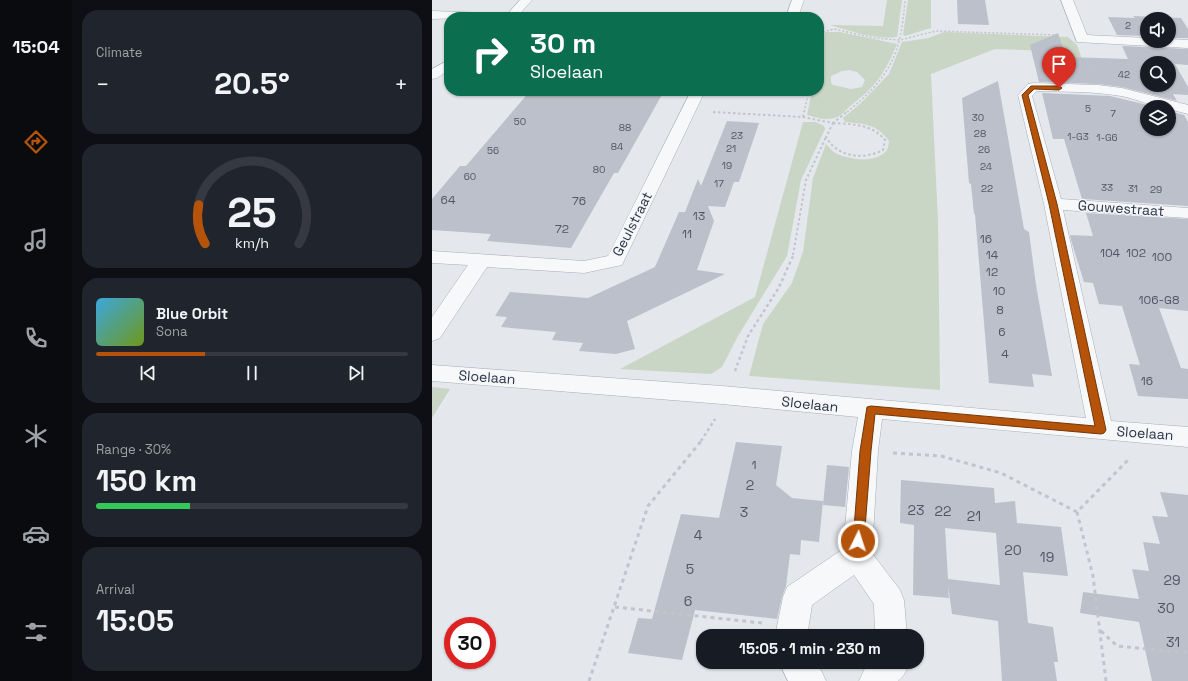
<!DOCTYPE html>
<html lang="en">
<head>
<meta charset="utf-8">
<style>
	:root { --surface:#171b24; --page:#20242c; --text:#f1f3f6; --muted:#9ea1a6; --line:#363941; --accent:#b45309 }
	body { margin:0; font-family:"Space Grotesk",sans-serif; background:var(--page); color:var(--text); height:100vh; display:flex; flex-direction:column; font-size:15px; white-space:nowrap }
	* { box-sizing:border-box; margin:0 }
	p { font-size:13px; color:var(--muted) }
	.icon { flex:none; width:22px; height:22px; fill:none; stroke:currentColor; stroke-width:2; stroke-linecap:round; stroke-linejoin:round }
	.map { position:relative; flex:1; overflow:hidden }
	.panel { display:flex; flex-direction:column; gap:10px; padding:10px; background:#0d0f14; width:360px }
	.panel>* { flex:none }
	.banner { position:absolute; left:12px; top:12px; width:380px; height:84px; border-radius:16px; box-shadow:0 1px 3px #0004; background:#0b6e4f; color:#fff; overflow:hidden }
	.buttons { position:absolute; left:708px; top:12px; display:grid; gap:8px }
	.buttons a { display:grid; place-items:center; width:36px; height:36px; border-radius:50%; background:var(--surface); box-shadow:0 1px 3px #0004; font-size:20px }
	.speed { position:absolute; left:12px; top:617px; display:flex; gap:8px; font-size:20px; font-weight:700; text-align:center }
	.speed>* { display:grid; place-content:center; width:52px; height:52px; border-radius:50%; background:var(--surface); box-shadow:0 1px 3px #0004; line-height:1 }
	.speed .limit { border:6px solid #d22; background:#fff; color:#111 }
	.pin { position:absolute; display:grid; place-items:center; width:34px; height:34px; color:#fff; margin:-41px -17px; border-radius:50% 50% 50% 0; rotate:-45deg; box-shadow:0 0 4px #0007 }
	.pin .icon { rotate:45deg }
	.me { position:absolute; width:44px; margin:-22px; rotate:4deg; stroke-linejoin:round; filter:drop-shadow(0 0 3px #0008) }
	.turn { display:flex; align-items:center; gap:14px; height:84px; padding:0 20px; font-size:18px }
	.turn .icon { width:52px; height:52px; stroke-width:2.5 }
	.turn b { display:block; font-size:28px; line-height:34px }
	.big { font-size:30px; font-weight:700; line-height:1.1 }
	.panel .widget { flex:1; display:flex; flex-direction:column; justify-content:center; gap:6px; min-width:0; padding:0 14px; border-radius:16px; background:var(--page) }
	.panel .dial { align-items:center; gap:0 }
	.dial svg { height:104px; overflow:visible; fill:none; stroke:var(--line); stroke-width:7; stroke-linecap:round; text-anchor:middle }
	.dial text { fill:var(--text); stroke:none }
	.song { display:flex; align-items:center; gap:12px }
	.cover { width:48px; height:48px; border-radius:6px; background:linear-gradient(135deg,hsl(200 70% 55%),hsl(80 70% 35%)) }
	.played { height:4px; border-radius:2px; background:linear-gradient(90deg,var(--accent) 35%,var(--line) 35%) }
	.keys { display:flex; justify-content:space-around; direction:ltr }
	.heat { display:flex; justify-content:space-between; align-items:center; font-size:22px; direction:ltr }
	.charge { height:6px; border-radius:3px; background:linear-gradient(90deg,#34c759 30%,var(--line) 0) }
	.trip { position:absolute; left:264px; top:629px; width:228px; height:40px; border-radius:16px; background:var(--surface); box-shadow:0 1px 3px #0004; font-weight:700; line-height:40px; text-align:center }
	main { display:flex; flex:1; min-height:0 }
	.tabs { display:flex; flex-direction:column; width:72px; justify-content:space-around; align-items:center; background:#090b0e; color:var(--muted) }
	.tabs .icon { width:28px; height:28px }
	.tabs .selected { color:var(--accent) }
	.tabs b { font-size:18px; color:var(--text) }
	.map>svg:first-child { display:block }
</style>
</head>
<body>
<main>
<nav class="tabs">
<b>15:04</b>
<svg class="icon selected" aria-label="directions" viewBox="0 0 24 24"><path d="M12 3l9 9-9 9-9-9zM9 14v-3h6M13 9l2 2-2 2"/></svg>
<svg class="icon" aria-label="music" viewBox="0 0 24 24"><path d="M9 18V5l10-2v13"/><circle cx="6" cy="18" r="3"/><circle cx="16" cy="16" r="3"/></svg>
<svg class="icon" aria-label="phone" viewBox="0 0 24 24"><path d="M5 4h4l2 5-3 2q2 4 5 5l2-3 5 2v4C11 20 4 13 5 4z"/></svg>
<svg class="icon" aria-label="climate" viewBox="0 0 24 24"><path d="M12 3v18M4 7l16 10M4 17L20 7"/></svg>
<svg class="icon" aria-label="car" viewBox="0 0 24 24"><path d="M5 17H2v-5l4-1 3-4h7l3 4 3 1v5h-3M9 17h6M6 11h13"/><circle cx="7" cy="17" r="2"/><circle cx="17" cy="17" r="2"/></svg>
<svg class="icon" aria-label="filters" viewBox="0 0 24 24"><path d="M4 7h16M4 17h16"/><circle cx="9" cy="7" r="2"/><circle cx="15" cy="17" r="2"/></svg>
</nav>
<section class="panel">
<div class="widget"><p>Climate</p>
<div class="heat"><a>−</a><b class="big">20.5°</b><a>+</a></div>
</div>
<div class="widget dial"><svg viewBox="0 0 100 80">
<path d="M14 69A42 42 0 1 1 86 69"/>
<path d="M14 69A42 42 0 0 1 9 39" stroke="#b45309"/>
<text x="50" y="56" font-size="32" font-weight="700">25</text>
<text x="50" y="72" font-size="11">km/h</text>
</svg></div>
<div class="widget">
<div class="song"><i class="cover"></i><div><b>Blue Orbit</b><p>Sona</p></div></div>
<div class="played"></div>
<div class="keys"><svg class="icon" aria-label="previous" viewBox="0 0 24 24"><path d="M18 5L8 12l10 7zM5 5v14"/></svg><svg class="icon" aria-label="pause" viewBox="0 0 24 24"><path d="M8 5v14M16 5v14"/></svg><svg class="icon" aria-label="next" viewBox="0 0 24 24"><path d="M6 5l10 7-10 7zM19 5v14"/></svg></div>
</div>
<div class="widget"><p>Range · 30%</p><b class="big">150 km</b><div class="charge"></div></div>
<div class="widget"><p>Arrival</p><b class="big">15:05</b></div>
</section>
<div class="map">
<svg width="756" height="681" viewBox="0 0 756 681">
	<rect width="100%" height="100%" fill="#e4e7ec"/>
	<g fill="#c9d6c5" fill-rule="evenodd">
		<path d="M455 0H470L465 37C442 40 419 31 398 25L451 26Z"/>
		<path d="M476 0H499V28L473 36 471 35Z"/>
		<path d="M393 32H408L465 44C452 75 444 86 417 107 413 111 408 117 402 118 394 121 383 117 375 115L380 91H387V59ZM417 70 425 72 433 80 430 87 419 89 401 85 399 83V76L410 71Z"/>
		<path d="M512 32 636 37 645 45 658 82 622 51 563 49 499 74 506 221 508 390 317 376 331 324 360 283 371 252 381 178 394 144C397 147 400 151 403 153 417 160 445 164 455 150 456 148 457 143 457 141 445 124 433 124 413 122L411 118 429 103 457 74 470 42 497 38Z"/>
		<path d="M371 122H383L392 126 393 129 369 180 355 256 306 336 290 367 279 374 188 369 323 297Z"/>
		<path d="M0 387 18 389 0 418Z"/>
	</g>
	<g fill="#bbc0ca" fill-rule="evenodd">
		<path d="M525 0H553L557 25 526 24Z"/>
		<path d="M701 16 749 18 756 29V38H737V19H715V36L685 35 676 17 703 18Z"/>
		<path d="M626 33 634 57 696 59 690 46 756 49V65L743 64 756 87V95L741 94 745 101 690 87 666 84 607 82 598 45ZM715 63H737V85H715Z"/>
		<path d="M566 81 592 229 597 232 604 285 620 376 600 374 602 387 557 383 543 214H542L539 184 537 183 530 98Z"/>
		<path d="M98 91H232L186 173H182L139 248 55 241 59 234 0 230V199L28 166H34Z"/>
		<path d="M610 93 678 96 724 107H715V129H737V111L752 115 756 122V206L650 199 632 139H621Z"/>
		<path d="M295 121 327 123 307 182H302L293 207 276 206 282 221 265 270 293 274 195 321 203 349 184 354 147 351 151 343 120 340 124 332 69 327 75 317 63 316 78 292 156 298 223 267 247 212H253L266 179 269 186Z"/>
		<path d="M654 213 756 219V311L727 308 749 368 756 369V399L706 396 697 364 708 365 690 306 667 304 661 283 652 282 639 240 638 235 661 236Z"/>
		<path d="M304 442 350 446 344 485 360 498 391 501 387 542 369 540 368 555 358 554 354 586 350 597 345 619 263 610 250 660 196 653 206 618 220 619 249 514 287 518Z"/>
		<path d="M395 465 417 467 413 507 391 505Z"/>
		<path d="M469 480 562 488 563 503 583 501 585 523 629 527 636 576 591 572 596 623 621 627 626 661V662H622L625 681H570L566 621 520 614 516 585 517 598 481 595 482 525 468 523ZM513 528 564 533 568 585 516 579Z"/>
		<path d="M728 492 756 495V681H720L707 622 648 613 651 592 707 599 700 569 717 571 711 542 728 544 720 516 736 517Z"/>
	</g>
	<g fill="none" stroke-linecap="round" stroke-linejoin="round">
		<g stroke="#a9aeb7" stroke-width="1">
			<g id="minor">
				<path d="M88 0H100L85 17H73Z"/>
				<path d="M360 0H372L366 17H354Z"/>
				<path d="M629 0H641L655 35 715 38V41H737V39L756 40V48L645 42Z"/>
				<path d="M0 11 52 13 56 14 58 17 0 19Z"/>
				<path d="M17 60V70L5 78 0 79V69Z"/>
				<path d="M601 83 666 85 690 88 756 105V114L737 109V107C720 107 705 99 689 96 661 91 632 92 605 91L600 96 629 199 756 208V218L631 210 679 421 756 427V447L450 419 446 451 440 553 468 590 472 600 475 636H443L442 604 422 575 380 605 375 636H343L351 597 355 587 411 549 420 451 426 417 290 404 0 381V365L290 386 654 418 612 204 586 95 596 84Z"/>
				<path d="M259 91H273L190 265 152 273 55 267 8 338 0 341V317L36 265 0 263V251L152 261 176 256Z"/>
				<path d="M347 662H381L384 667 389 670 394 681H356Z"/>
				<path d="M440 662H476C476 669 472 676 466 681H427L432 670Z"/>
			</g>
		</g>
		<g stroke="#c2c5cb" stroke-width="1.5" stroke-dasharray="2 2" stroke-linecap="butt">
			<path d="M387 33 402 29 442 38 468 40 504 31 625 35"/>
			<path d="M387 43 389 33"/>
			<path d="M654 58 658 68"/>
			<path d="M372 112 377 91"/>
			<path d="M415 112C458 77 469 55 473 0"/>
		</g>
		<g stroke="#c2c5cb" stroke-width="2" stroke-dasharray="2.5 2.5" stroke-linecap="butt">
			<path d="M281 112 371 117 401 123 416 111"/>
			<path d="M371 117 372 111"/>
			<path d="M401 123C420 124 440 124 453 140L451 150C432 160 406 158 394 137Z"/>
			<path d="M361 255 374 180 394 137"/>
		</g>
		<g stroke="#c2c5cb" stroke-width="2.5" stroke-dasharray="3 3" stroke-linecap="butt">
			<path d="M303 371 316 336 346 289 362 254"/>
			<path d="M269 441 283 419"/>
		</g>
		<g stroke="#c2c5cb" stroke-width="3" stroke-dasharray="4 4" stroke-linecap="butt">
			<path d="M461 453 509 456 569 473 645 512"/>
			<path d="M183 607 330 623"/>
			<path d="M669 631 685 646 756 653"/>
			<path d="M157 681 216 506 270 440"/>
			<path d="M674 681 661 576 645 512 698 458"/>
		</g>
		<use href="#minor" fill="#f7f8fa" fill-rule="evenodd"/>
	</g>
	<path fill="#b45309" stroke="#753606" d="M599 86H627L630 88 627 90 602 89 596 95 625 204 674 430 672 433 669 434 443 414 439 451 432 541 431 545 426 547 422 545 421 541 428 451 435 407 439 406 663 426 617 204 590 95Z"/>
	<g text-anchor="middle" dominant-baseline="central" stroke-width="3" stroke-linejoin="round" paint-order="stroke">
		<g font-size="10" fill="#4f5766">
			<text x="696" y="25">2</text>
			<text x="692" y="74">42</text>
			<text x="656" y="108">5</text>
			<text x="681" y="113">7</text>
			<text x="546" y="117">30</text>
			<text x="88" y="121">50</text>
			<text x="193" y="127">88</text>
			<text x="548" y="133">28</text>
			<text x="305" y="135">23</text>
			<text x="646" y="136">1-G3</text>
			<text x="675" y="137">1-G6</text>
			<text x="185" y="146">84</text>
			<text x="299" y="148">21</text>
			<text x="552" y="149">26</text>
			<text x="61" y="150">56</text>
			<text x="295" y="165">19</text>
			<text x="554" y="166">24</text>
			<text x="167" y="169">80</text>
			<text x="38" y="176">60</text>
			<text x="287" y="183">17</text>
			<text x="675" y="187">33</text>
			<text x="555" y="188">22</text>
			<text x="701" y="188">31</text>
			<text x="724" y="189">29</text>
		</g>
		<g font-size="12" fill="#4f5766">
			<text x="16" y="200">64</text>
			<text x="147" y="201">76</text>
			<text x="267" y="216">13</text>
			<text x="130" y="229">72</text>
			<text x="255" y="234">11</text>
			<text x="554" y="239">16</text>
			<text x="678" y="253">104</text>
			<text x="704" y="253">102</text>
			<text x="560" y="255">14</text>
			<text x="730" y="257">100</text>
			<text x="560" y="272">12</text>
			<text x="567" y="291">10</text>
			<text x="727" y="300">106-G8</text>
			<text x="568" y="310">8</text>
			<text x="570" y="332">6</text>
			<text x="573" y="354">4</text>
			<text x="715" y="381">16</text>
			<text x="322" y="465">1</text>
		</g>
		<g font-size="14" fill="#2b3445" stroke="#f4f6f9">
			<text transform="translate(689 208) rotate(4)">Gouwestraat</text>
			<text transform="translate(200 224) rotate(-63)">Geulstraat</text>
			<text transform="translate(55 377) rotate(4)">Sloelaan</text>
			<text transform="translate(378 404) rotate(6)">Sloelaan</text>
			<text transform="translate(713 433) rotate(4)">Sloelaan</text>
		</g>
		<g font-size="14" fill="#4f5766">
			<text x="318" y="485">2</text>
			<text x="484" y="510">23</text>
			<text x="511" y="511">22</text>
			<text x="312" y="512">3</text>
			<text x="542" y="516">21</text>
			<text x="266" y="535">4</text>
			<text x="581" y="550">20</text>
			<text x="615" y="557">19</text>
			<text x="258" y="569">5</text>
			<text x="740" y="580">29</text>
			<text x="256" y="601">6</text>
			<text x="734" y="608">30</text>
			<text x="741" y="642">31</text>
		</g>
	</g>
</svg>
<div class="buttons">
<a><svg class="icon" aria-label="sound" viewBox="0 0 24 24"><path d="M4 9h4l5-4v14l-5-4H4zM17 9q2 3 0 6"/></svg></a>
<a><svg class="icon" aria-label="search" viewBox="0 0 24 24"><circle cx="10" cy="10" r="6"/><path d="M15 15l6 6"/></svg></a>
<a><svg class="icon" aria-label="layers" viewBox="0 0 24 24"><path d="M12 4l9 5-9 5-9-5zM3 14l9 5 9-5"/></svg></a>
</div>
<div class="speed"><div class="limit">30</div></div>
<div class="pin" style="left:627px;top:88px;background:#d93025"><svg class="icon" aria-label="arrive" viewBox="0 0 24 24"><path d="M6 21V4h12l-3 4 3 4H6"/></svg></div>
<svg class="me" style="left:426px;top:541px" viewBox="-20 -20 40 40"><circle r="17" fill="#b45309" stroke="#fff" stroke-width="3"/><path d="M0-11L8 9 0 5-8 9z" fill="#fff"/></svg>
<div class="trip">15:05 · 1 min · 230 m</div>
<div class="banner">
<div class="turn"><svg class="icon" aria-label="right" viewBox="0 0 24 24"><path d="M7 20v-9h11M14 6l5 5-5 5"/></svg><div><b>30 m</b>Sloelaan</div></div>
</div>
</div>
</main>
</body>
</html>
